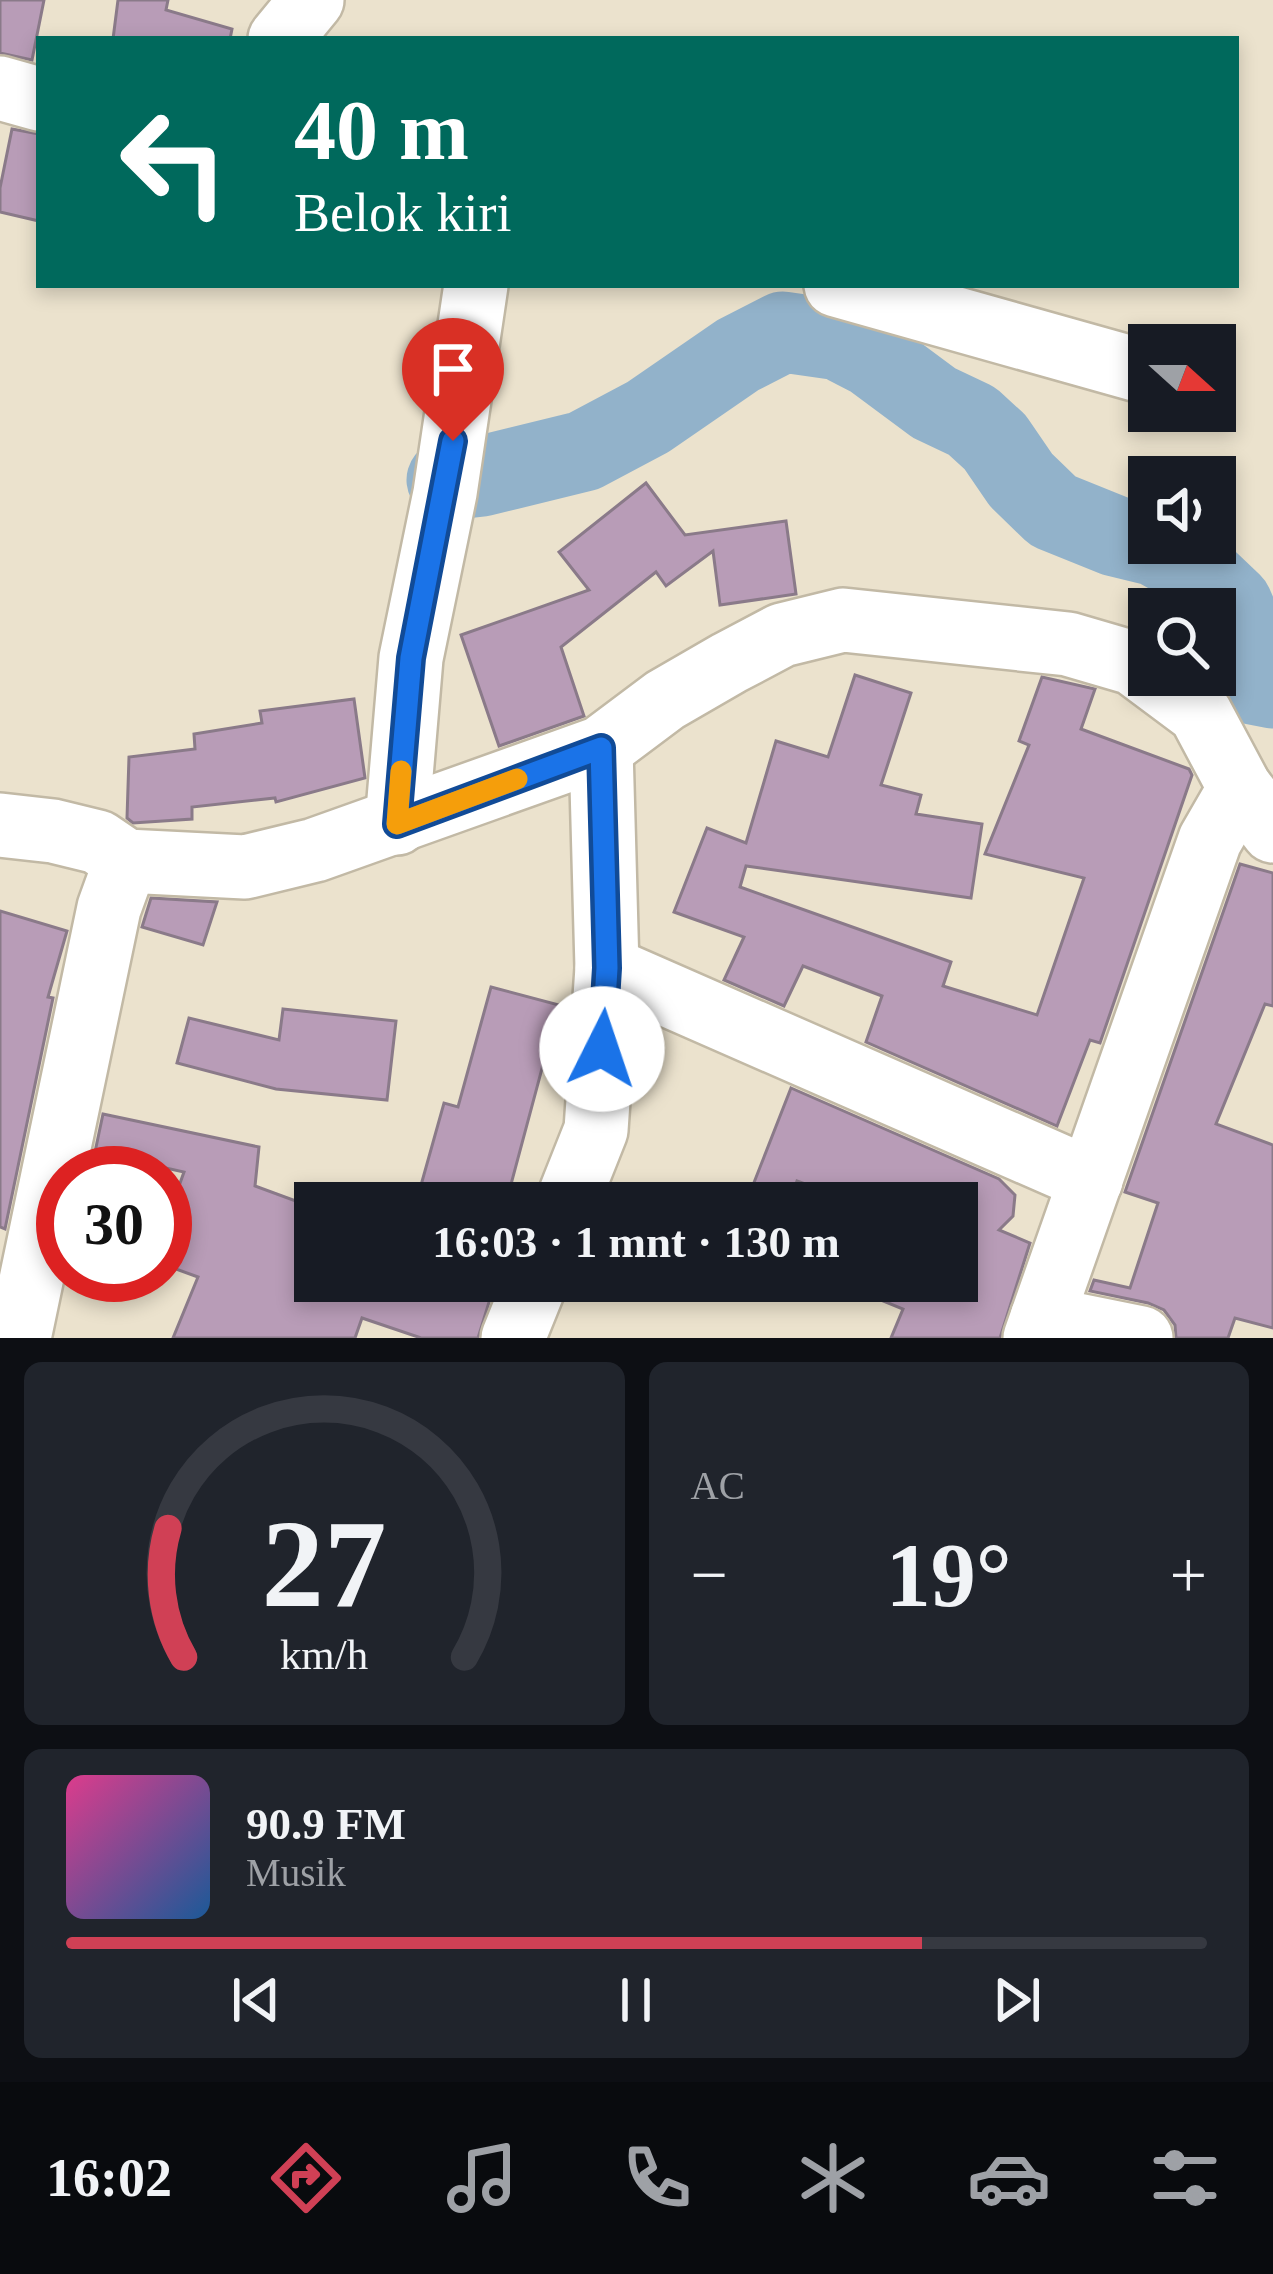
<!DOCTYPE html>
<html lang="id">
<head>
<meta charset="utf-8">
<style>
	:root { --surface:#171b24; --page:#20242c; --text:#f1f3f6; --muted:#9ea1a6; --line:#363941; --accent:#d04055 }
	body { margin:0; font-family:Georgia,serif; background:var(--page); color:var(--text); height:100vh; display:flex; flex-direction:column; font-size:45px; white-space:nowrap }
	* { box-sizing:border-box; margin:0 }
	p { font-size:39px; color:var(--muted) }
	.icon { flex:none; width:66px; height:66px; fill:none; stroke:currentColor; stroke-width:2; stroke-linecap:round; stroke-linejoin:round }
	.map { position:relative; height:1338px; overflow:hidden }
	.details { display:flex; flex-direction:column; gap:24px; padding:24px; background:#0d0f14; flex:1 }
	.details>* { flex:none }
	.banner { position:absolute; left:36px; top:36px; width:1203px; height:252px; border-radius:0px; box-shadow:0 6px 18px #0003; background:#00695c; color:#fff; overflow:hidden }
	.needle { width:78px; rotate:111deg }
	.buttons { position:absolute; left:1128px; top:324px; display:grid; gap:24px }
	.buttons a { display:grid; place-items:center; width:108px; height:108px; border-radius:0px; background:var(--surface); box-shadow:0 6px 18px #0003; font-size:60px }
	.speed { position:absolute; left:36px; top:1146px; display:flex; gap:24px; font-size:60px; font-weight:700; text-align:center }
	.speed>* { display:grid; place-content:center; width:156px; height:156px; border-radius:50%; background:var(--surface); box-shadow:0 6px 18px #0003; line-height:1 }
	.speed .limit { border:18px solid #d22; background:#fff; color:#111 }
	.pin { position:absolute; display:grid; place-items:center; width:102px; height:102px; color:#fff; margin:-123px -51px; border-radius:50% 50% 50% 0; rotate:-45deg; box-shadow:0 0 12px #0007 }
	.pin .icon { rotate:45deg }
	.me { position:absolute; width:132px; margin:-66px; rotate:4deg; stroke-linejoin:round; filter:drop-shadow(0 0 9px #0008) }
	.turn { display:flex; align-items:center; gap:42px; height:252px; padding:0 60px; font-size:54px }
	.turn .icon { width:156px; height:156px; stroke-width:2.5 }
	.turn b { display:block; font-size:84px; line-height:102px }
	.big { font-size:90px; font-weight:700; line-height:1.1 }
	.details .card { flex:1; display:flex; flex-direction:column; justify-content:center; gap:18px; min-width:0; padding:0 42px; border-radius:18px; background:var(--page) }
	.details .dial { align-items:center; gap:0 }
	.dial svg { height:312px; overflow:visible; fill:none; stroke:var(--line); stroke-width:7; stroke-linecap:round; text-anchor:middle }
	.dial text { fill:var(--text); stroke:none }
	.song { display:flex; align-items:center; gap:36px }
	.cover { width:144px; height:144px; border-radius:18px; background:linear-gradient(135deg,hsl(330 70% 55%),hsl(210 70% 35%)) }
	.played { height:12px; border-radius:6px; background:linear-gradient(90deg,var(--accent) 75%,var(--line) 75%) }
	.keys { display:flex; justify-content:space-around; direction:ltr }
	.heat { display:flex; justify-content:space-between; align-items:center; font-size:66px; direction:ltr }
	.details .tiles { flex:1; display:grid; gap:24px; grid-template-columns:1fr 1fr }
	.card:last-child { grid-column:span 2 }
	.trip { position:absolute; left:294px; top:1182px; width:684px; height:120px; border-radius:0px; background:var(--surface); box-shadow:0 6px 18px #0003; font-weight:700; line-height:120px; text-align:center }
	.tab-bar { display:flex; height:192px; justify-content:space-around; align-items:center; background:#090b0e; color:var(--muted) }
	.tab-bar .icon { width:84px; height:84px }
	.tab-bar .current { color:var(--accent) }
	.tab-bar b { font-size:54px; color:var(--text) }
	.map>svg:first-child { display:block }
</style>
</head>
<body>
<div class="map">
<svg width="1273" height="1338" viewBox="0 0 1273 1338">
	<rect width="100%" height="100%" fill="#ebe2cd"/>
	<g fill="none" stroke-linecap="round" stroke-linejoin="round">
		<path stroke="#92b2ca" stroke-width="81" d="M447 480 482 476 584 451 648 417 738 355 783 332 839 340 872 357 934 403 972 421 995 442 1021 480 1053 511 1115 536 1156 546 1192 566 1232 604 1241 625 1244 655 1237 681 1273 688"/>
	</g>
	<g fill="#b89cb7" stroke="#8a7a89" stroke-width="3">
		<path d="M0 0H44L32 60 0 53Z"/>
		<path d="M118 0H168L166 10 232 29 230 39H113Z"/>
		<path d="M12 129 39 134V221L0 212V188Z"/>
		<path d="M646 483 685 535 786 521 796 594 720 605 713 551 666 586 656 572 561 647 584 716 499 746 461 635 589 590 559 552Z"/>
		<path d="M855 675 911 693 881 785 921 795 916 814 982 824 971 898 746 866 740 887 951 962 943 986 1037 1015 1084 878 985 854 1029 745 1019 741 1042 677 1095 689 1081 729 1189 769 1192 775 1100 1043 1090 1040 1057 1126 866 1042 882 996 803 966 784 1006 724 980 744 937 674 912 707 828 746 843 776 741 828 757Z"/>
		<path d="M354 699 365 778 276 802 275 798 192 807V819L133 823 127 818 129 757 195 749 194 734 262 723 260 711Z"/>
		<path d="M1240 864 1273 873V1006L1265 1004 1216 1124 1273 1145V1328L1235 1318 1228 1338H1176L1175 1325 1164 1310 1148 1303 1090 1291 1094 1280 1130 1288 1158 1203 1125 1192Z"/>
		<path d="M151 898 217 902 203 945 142 927Z"/>
		<path d="M0 911 67 931 48 997 53 998 5 1229 0 1227Z"/>
		<path d="M491 987 559 1005 506 1203H416L444 1103 458 1107Z"/>
		<path d="M283 1009 396 1021 387 1100 276 1089 177 1063 189 1018 279 1040Z"/>
		<path d="M791 1088 999 1179 1015 1195 1013 1216 999 1230 1030 1243 1000 1338H891L903 1309 837 1282 957 1281V1203H857L797 1181 789 1203H746Z"/>
		<path d="M103 1114 259 1147 255 1186 315 1208V1281H440L490 1299 478 1338H421L362 1318 355 1338H173L198 1277 165 1265V1225L184 1172 95 1152Z"/>
	</g>
	<g fill="none" stroke-linecap="round" stroke-linejoin="round">
		<g stroke="#c2b9a5" stroke-width="68">
			<g id="minor">
				<path d="M280 39 312 0"/>
				<path d="M0 88 39 99"/>
				<path d="M836 285 1149 373"/>
				<path d="M397 823 411 658 445 493 476 285"/>
				<path d="M0 825 53 831 98 842 126 861 245 867 315 850 601 748 665 700 729 663 782 635 843 620 1068 644 1133 663 1200 713 1240 788 1273 831"/>
				<path d="M607 968 1091 1180"/>
				<path d="M567 1203 596 1130 607 968 601 748"/>
				<path d="M1042 1318 1141 1338"/>
				<path d="M19 1338 109 908 126 861"/>
				<path d="M513 1338 536 1281"/>
				<path d="M1035 1338 1210 840 1240 788"/>
			</g>
		</g>
		<use href="#minor" stroke="#fff" stroke-width="63"/>
	</g>
	<g fill="none" stroke-linecap="round" stroke-linejoin="round">
		<g stroke="#114b97" stroke-width="30">
			<path id="route" d="M453 441 411 658 397 824 601 748 607 968 602 1049"/>
		</g>
		<use href="#route" stroke="#1a73e8" stroke-width="21"/>
		<path stroke="#f59e0b" stroke-width="21" d="M401 771 397 824 517 779"/>
	</g>
</svg>
<div class="buttons">
<a><svg class="needle" viewBox="-14 -14 28 28"><path d="M0-13l5 13h-10z" fill="#e53935"/><path d="M0 13l5-13h-10z" fill="#9ea1a6"/></svg></a>
<a><svg class="icon" aria-label="sound" viewBox="0 0 24 24"><path d="M4 9h4l5-4v14l-5-4H4zM17 9q2 3 0 6"/></svg></a>
<a><svg class="icon" aria-label="search" viewBox="0 0 24 24"><circle cx="10" cy="10" r="6"/><path d="M15 15l6 6"/></svg></a>
</div>
<div class="speed"><div class="limit">30</div></div>
<div class="pin" style="left:453px;top:441px;background:#d93025"><svg class="icon" aria-label="arrive" viewBox="0 0 24 24"><path d="M6 21V4h12l-3 4 3 4H6"/></svg></div>
<svg class="me" style="left:602px;top:1049px" viewBox="-20 -20 40 40"><circle r="19" fill="#fff"/><path d="M0-13L10 11 0 6-10 11z" fill="#1a73e8"/></svg>
<div class="trip">16:03 · 1 mnt · 130 m</div>
<div class="banner">
<div class="turn"><svg class="icon" aria-label="left" viewBox="0 0 24 24"><path d="M17 20v-9H6M10 6l-5 5 5 5"/></svg><div><b>40 m</b>Belok kiri</div></div>
</div>
</div>
<section class="details">
<div class="tiles">
<div class="card dial"><svg viewBox="0 0 100 80">
<path d="M14 69A42 42 0 1 1 86 69"/>
<path d="M14 69A42 42 0 0 1 10 36" stroke="#d04055"/>
<text x="50" y="56" font-size="32" font-weight="700">27</text>
<text x="50" y="72" font-size="11">km/h</text>
</svg></div>
<div class="card"><p>AC</p>
<div class="heat"><a>−</a><b class="big">19°</b><a>+</a></div>
</div>
<div class="card">
<div class="song"><i class="cover"></i><div><b>90.9 FM</b><p>Musik</p></div></div>
<div class="played"></div>
<div class="keys"><svg class="icon" aria-label="previous" viewBox="0 0 24 24"><path d="M18 5L8 12l10 7zM5 5v14"/></svg><svg class="icon" aria-label="pause" viewBox="0 0 24 24"><path d="M8 5v14M16 5v14"/></svg><svg class="icon" aria-label="next" viewBox="0 0 24 24"><path d="M6 5l10 7-10 7zM19 5v14"/></svg></div>
</div>
</div>
</section>
<nav class="tab-bar">
<b>16:02</b>
<svg class="icon current" aria-label="directions" viewBox="0 0 24 24"><path d="M12 3l9 9-9 9-9-9zM9 14v-3h6M13 9l2 2-2 2"/></svg>
<svg class="icon" aria-label="music" viewBox="0 0 24 24"><path d="M9 18V5l10-2v13"/><circle cx="6" cy="18" r="3"/><circle cx="16" cy="16" r="3"/></svg>
<svg class="icon" aria-label="phone" viewBox="0 0 24 24"><path d="M5 4h4l2 5-3 2q2 4 5 5l2-3 5 2v4C11 20 4 13 5 4z"/></svg>
<svg class="icon" aria-label="climate" viewBox="0 0 24 24"><path d="M12 3v18M4 7l16 10M4 17L20 7"/></svg>
<svg class="icon" aria-label="car" viewBox="0 0 24 24"><path d="M5 17H2v-5l4-1 3-4h7l3 4 3 1v5h-3M9 17h6M6 11h13"/><circle cx="7" cy="17" r="2"/><circle cx="17" cy="17" r="2"/></svg>
<svg class="icon" aria-label="filters" viewBox="0 0 24 24"><path d="M4 7h16M4 17h16"/><circle cx="9" cy="7" r="2"/><circle cx="15" cy="17" r="2"/></svg>
</nav>
</body>
</html>
